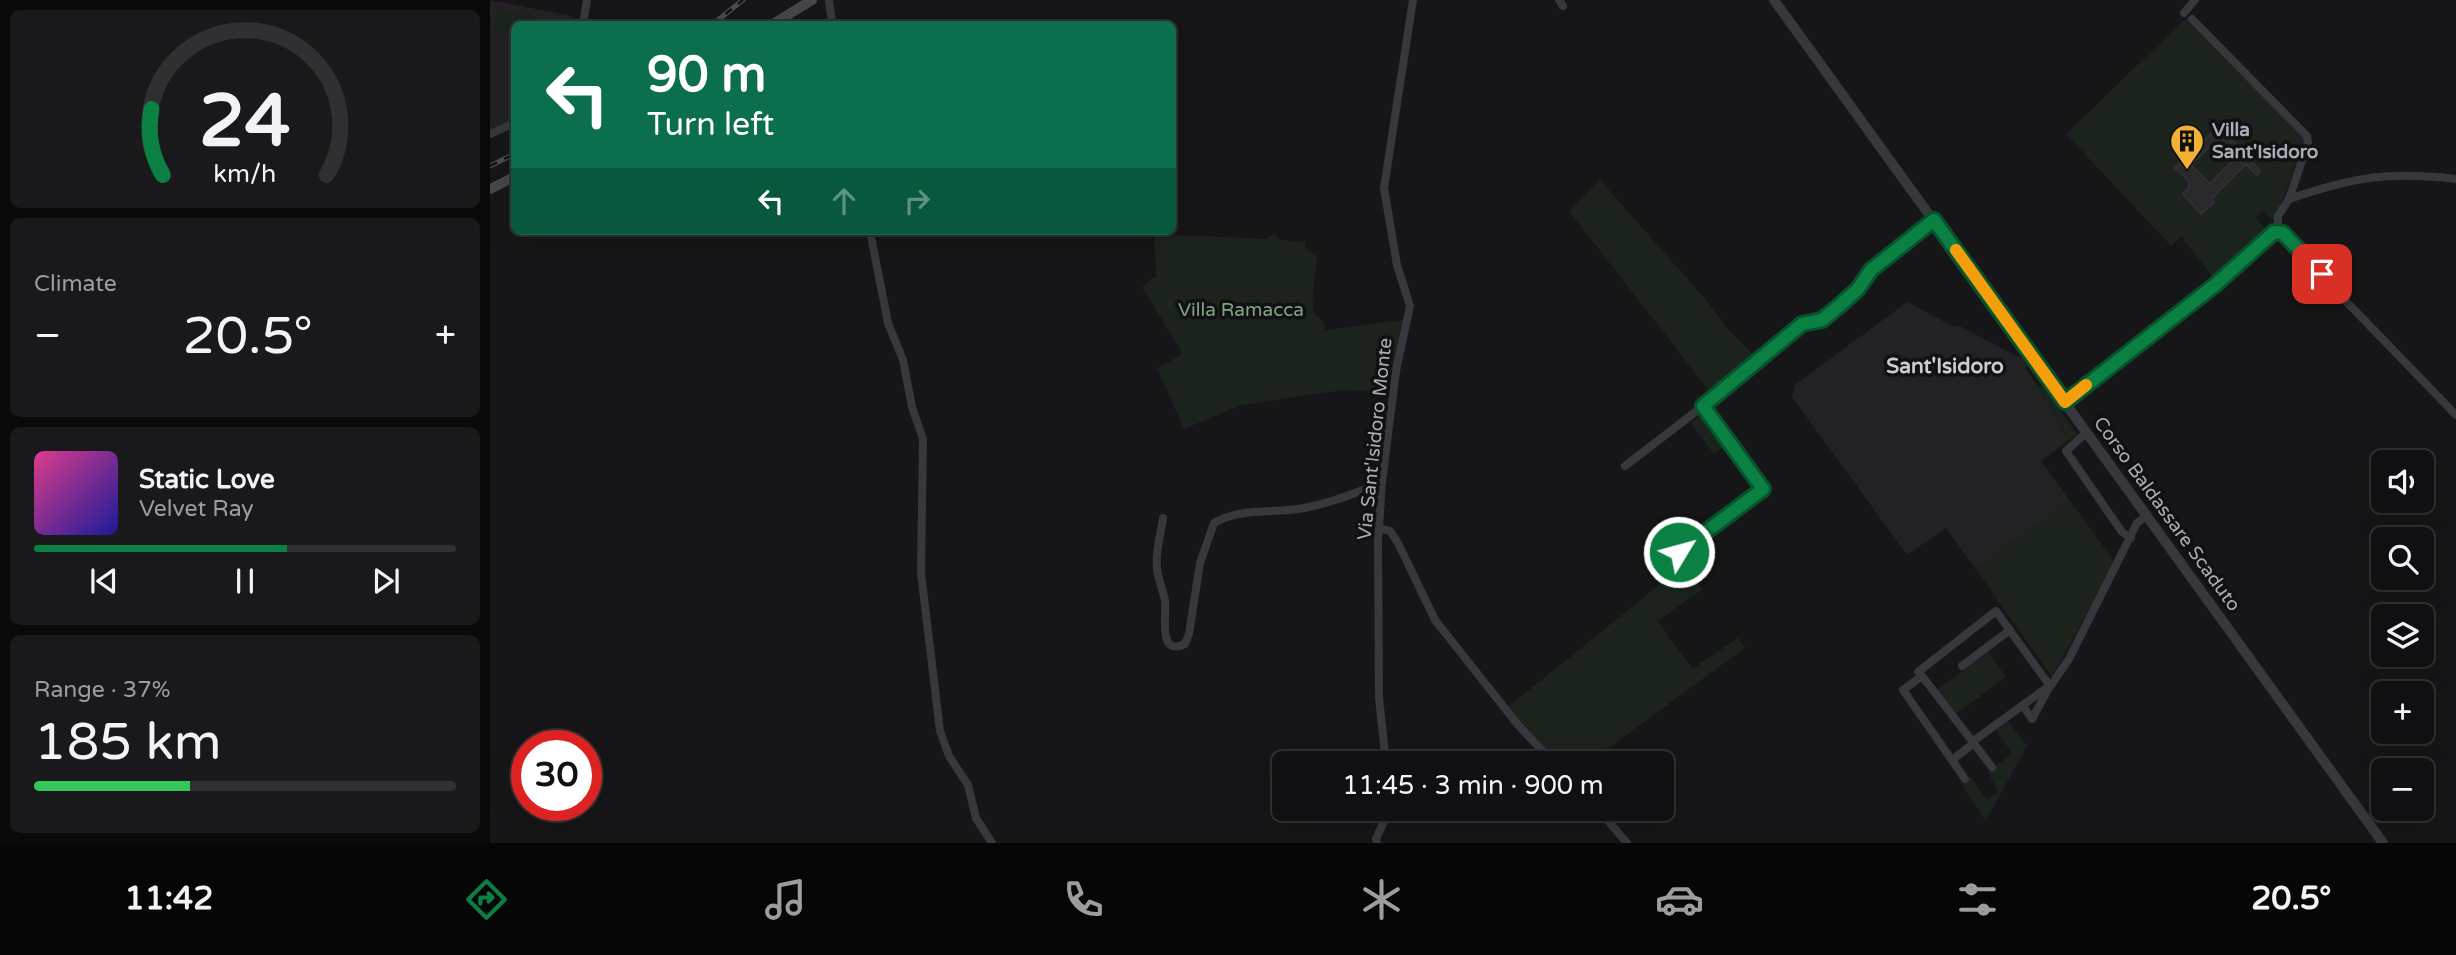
<!DOCTYPE html>
<html lang="en">
<head>
<meta charset="utf-8">
<style>
	:root { --surface:#101012; --page:#19191b; --text:#f1f3f6; --muted:#9c9d9f; --line:#303032; --accent:#0b8043 }
	body { margin:0; font-family:"Varela Round",sans-serif; background:var(--page); color:var(--text); height:100vh; display:flex; flex-direction:column; font-size:26px; white-space:nowrap }
	* { box-sizing:border-box; margin:0 }
	p { font-size:23px; color:var(--muted) }
	.icon { flex:none; width:38px; height:38px; fill:none; stroke:currentColor; stroke-width:2; stroke-linecap:round; stroke-linejoin:round }
	.map { position:relative; flex:1; overflow:hidden }
	.sheet { display:flex; flex-direction:column; gap:10px; padding:10px; background:#09090a; width:490px }
	.sheet>* { flex:none }
	.guide { position:absolute; left:21px; top:21px; width:665px; height:214px; border-radius:10px; box-shadow:0 7px 28px #0002,0 0 0 2px var(--line); background:#0b6e4f; color:#fff; overflow:hidden }
	.tools { position:absolute; left:1881px; top:450px; display:grid; gap:14px }
	.tools a { display:grid; place-items:center; width:63px; height:63px; border-radius:10px; background:var(--surface); box-shadow:0 7px 28px #0002,0 0 0 2px var(--line); font-size:35px }
	.speed { position:absolute; left:21px; top:730px; display:flex; gap:14px; font-size:35px; font-weight:700; text-align:center }
	.speed>* { display:grid; place-content:center; width:91px; height:91px; border-radius:50%; background:var(--surface); box-shadow:0 7px 28px #0002,0 0 0 2px var(--line); line-height:1 }
	.speed .limit { border:10px solid #d22; background:#fff; color:#111 }
	.pin { position:absolute; display:grid; place-items:center; width:60px; height:60px; color:#fff; margin:-30px; border-radius:14px; box-shadow:0 4px 10px #0006 }
	.me { position:absolute; width:77px; margin:-38px; rotate:53deg; stroke-linejoin:round; filter:drop-shadow(0 0 5px #0008) }
	.turn { display:flex; align-items:center; gap:24px; height:147px; padding:0 21px; font-size:32px }
	.turn .icon { width:91px; height:91px; stroke-width:2.5 }
	.turn b { display:block; font-size:49px; line-height:60px }
	.lanes { display:flex; align-items:center; height:66px; padding:0 21px; background:#0003; justify-content:center; gap:35px; direction:ltr }
	.lanes .off { opacity:.35 }
	.big { font-size:52px; font-weight:600; line-height:1.1 }
	.sheet .widget { flex:1; display:flex; flex-direction:column; justify-content:center; gap:10px; min-width:0; padding:0 24px; border-radius:10px; background:var(--page) }
	.sheet .dial { align-items:center; gap:0 }
	.dial svg { height:182px; overflow:visible; fill:none; stroke:var(--line); stroke-width:7; stroke-linecap:round; text-anchor:middle }
	.dial text { fill:var(--text); stroke:none }
	.song { display:flex; align-items:center; gap:21px }
	.cover { width:84px; height:84px; border-radius:10px; background:linear-gradient(135deg,hsl(330 70% 55%),hsl(240 70% 35%)) }
	.played { height:7px; border-radius:4px; background:linear-gradient(90deg,var(--accent) 60%,var(--line) 60%) }
	.keys { display:flex; justify-content:space-around; direction:ltr }
	.heat { display:flex; justify-content:space-between; align-items:center; font-size:38px; direction:ltr }
	.charge { height:10px; border-radius:5px; background:linear-gradient(90deg,#34c759 37%,var(--line) 0) }
	.trip { position:absolute; left:782px; top:751px; width:402px; height:70px; border-radius:10px; background:var(--surface); box-shadow:0 7px 28px #0002,0 0 0 2px var(--line); font-weight:600; line-height:70px; text-align:center }
	.dock { display:flex; height:112px; justify-content:space-around; align-items:center; background:#060607; color:var(--muted) }
	.dock .icon { width:49px; height:49px }
	.dock .selected { color:var(--accent) }
	.dock b { font-size:32px; color:var(--text) }
	main { display:flex; flex:1; min-height:0 }
	.map>svg:first-child { display:block }
</style>
</head>
<body>
<main>
<section class="sheet">
<div class="widget dial"><svg viewBox="0 0 100 80">
<path d="M14 69A42 42 0 1 1 86 69"/>
<path d="M14 69A42 42 0 0 1 9 40" stroke="#0b8043"/>
<text x="50" y="56" font-size="32" font-weight="700">24</text>
<text x="50" y="72" font-size="11">km/h</text>
</svg></div>
<div class="widget"><p>Climate</p>
<div class="heat"><a>−</a><b class="big">20.5°</b><a>+</a></div>
</div>
<div class="widget">
<div class="song"><i class="cover"></i><div><b>Static Love</b><p>Velvet Ray</p></div></div>
<div class="played"></div>
<div class="keys"><svg class="icon" aria-label="previous" viewBox="0 0 24 24"><path d="M18 5L8 12l10 7zM5 5v14"/></svg><svg class="icon" aria-label="pause" viewBox="0 0 24 24"><path d="M8 5v14M16 5v14"/></svg><svg class="icon" aria-label="next" viewBox="0 0 24 24"><path d="M6 5l10 7-10 7zM19 5v14"/></svg></div>
</div>
<div class="widget"><p>Range · 37%</p><b class="big">185 km</b><div class="charge"></div></div>
</section>
<div class="map">
<svg width="1966" height="843" viewBox="0 0 1966 843">
	<rect width="100%" height="100%" fill="#161618"/>
	<g fill="#222225">
		<path d="M0 0 83 16 82 24H24V119L0 129Z"/>
		<path d="M1417 302 1460 325 1472 327 1528 357 1530 356 1537 366 1535 368 1549 387 1552 386 1587 434 1551 461 1580 501 1485 568 1456 528 1417 555 1302 397 1305 385Z"/>
	</g>
	<g fill="#1c231d">
		<path d="M8 9 48 17 47 24H24V33L4 29Z"/>
		<path d="M1696 18 1815 140 1792 202 1782 220 1773 211 1766 217 1777 232 1724 279 1691 236 1681 246 1576 134Z"/>
		<path d="M1110 180 1216 300 1236 327 1267 358 1221 393 1079 211Z"/>
		<path d="M785 233 790 240 815 242V247L827 257C826 270 820 302 824 312 828 319 834 320 836 330L912 320 905 365 888 392 853 390 752 405 694 429 667 368 693 354 652 287 666 276 664 234 775 239Z"/>
		<path d="M1552 386 1587 434 1572 445C1577 423 1556 408 1548 389Z"/>
		<path d="M1213 414 1236 445 1224 454 1201 423Z"/>
		<path d="M1580 501 1625 562 1562 677 1485 568Z"/>
		<path d="M1195 564 1213 589 1168 621 1202 669 1248 638 1255 648 1098 763H1068L1043 740 1018 707Z"/>
		<path d="M1498 652 1516 677 1463 716 1445 691Z"/>
		<path d="M1518 721 1537 746 1496 820 1470 783 1480 776 1497 800 1508 792 1498 772 1522 753 1506 730Z"/>
	</g>
	<path fill="#29292c" stroke="#303034" stroke-width="2" fill-rule="evenodd" d="M1729 126 1770 171 1767 175 1756 164 1721 199 1724 202 1711 214 1693 194 1699 188V181L1685 168ZM1724 142 1742 161 1720 184 1701 165Z"/>
	<g fill="none" stroke-linecap="round" stroke-linejoin="round">
		<g stroke="#37383d" stroke-width="8">
			<path d="M339 0 342 24"/>
			<path d="M1069 0 1073 6"/>
			<path d="M1694 13 1705 0"/>
			<path d="M1702 19 1817 136 1818 143 1799 199 1788 216V231"/>
			<path d="M93 24 97 0"/>
			<path d="M0 134 24 123"/>
			<path d="M1799 199C1864 177 1898 171 1966 179"/>
			<path d="M380 231 398 323 413 360 422 407 433 439 431 573 450 731 459 756 478 785 486 818 502 843"/>
			<path d="M1788 231 1966 415"/>
			<path d="M1575 402 1788 231"/>
			<path d="M1597 432 1576 451 1632 532 1641 538"/>
			<path d="M1135 466 1243 383 1312 324 1332 320 1349 306 1368 289 1381 270 1444 220"/>
			<path d="M673 518C671 534 665 552 667 568 668 579 673 590 675 601 677 615 667 657 695 644L699 634 710 563 724 523C751 507 784 514 814 508 841 503 867 493 892 482"/>
			<path d="M889 528 900 531 908 543 945 620 1028 725 1064 763"/>
			<path d="M1189 552 1273 489 1213 406"/>
			<path d="M1472 666 1520 630"/>
			<path d="M1432 676 1502 767"/>
			<path d="M1482 742 1562 684 1579 659 1647 523 1658 515"/>
			<path d="M1462 760 1484 743"/>
			<path d="M896 763 889 698 888 541 892 482 906 371 920 306 907 265 894 188 923 0"/>
			<path d="M1475 779 1413 690 1432 676 1428 672 1506 611 1560 686 1542 719 1533 706"/>
			<path d="M1107 808 1137 843"/>
			<path d="M887 843 886 839 900 808"/>
		</g>
		<path stroke="#37383d" stroke-width="10" d="M1284 0 1893 843"/>
		<g stroke="#45474d" stroke-width="10">
			<path d="M283 24 322 0"/>
			<path d="M0 189 24 177"/>
		</g>
		<g stroke="#4a4c52" stroke-width="5">
			<g id="rail">
				<path d="M223 24 253 0"/>
				<path d="M0 166 24 154"/>
			</g>
		</g>
		<use href="#rail" stroke="#111113" stroke-width="2.5" stroke-dasharray="8" stroke-linecap="butt"/>
	</g>
	<g fill="none" stroke-linecap="round" stroke-linejoin="round">
		<g stroke="#07532c" stroke-width="18">
			<path id="route" d="M1189 552 1273 489 1213 406 1312 324 1332 320 1349 306 1368 289 1381 270 1444 220 1575 402 1725 285 1784 232 1793 233 1832 274"/>
		</g>
		<use href="#route" stroke="#0b8043" stroke-width="12"/>
		<path stroke="#f59e0b" stroke-width="12" d="M1466 250 1575 402 1596 385"/>
	</g>
	<defs>
		<g id="building-pin" transform="scale(1.75)"><path d="M0 17L-7.5 6A9.5 9.5 0 1 1 7.5 6Z" fill="#f2b134" stroke="#111113"/><path d="M-4-6H4V6H1V3H-1V6H-4ZM-2.5-4.3h1.7v1.8h-1.7ZM.8-4.3h1.7v1.8H.8ZM-2.5-1h1.7V.8h-1.7ZM.8-1h1.7V.8H.8Z" fill="#111"/></g>
	</defs>
	<g fill-rule="evenodd">
		<use href="#building-pin" x="1697" y="141"/>
	</g>
	<g text-anchor="middle" dominant-baseline="central" stroke-width="7" stroke-linejoin="round" paint-order="stroke">
		<g font-size="19" font-weight="bold" fill="#a8adb8" stroke="#111113" text-anchor="start">
			<text x="1722" y="130">Villa<tspan x="1722" dy="22">Sant'Isidoro</tspan></text>
		</g>
		<g font-size="19" fill="#7fa381" stroke="#111113">
			<text x="751" y="310">Villa Ramacca</text>
		</g>
		<g font-size="19" fill="#a8adb8" stroke="#111113">
			<text transform="translate(885 439) rotate(-84)">Via Sant'Isidoro Monte</text>
			<text transform="translate(1677 514) rotate(54)">Corso Baldassare Scaduto</text>
		</g>
		<g font-size="21" font-weight="bold" fill="#c9ccd4" stroke="#111113">
			<text x="1455" y="366">Sant'Isidoro</text>
		</g>
	</g>
</svg>
<div class="tools">
<a><svg class="icon" aria-label="sound" viewBox="0 0 24 24"><path d="M4 9h4l5-4v14l-5-4H4zM17 9q2 3 0 6"/></svg></a>
<a><svg class="icon" aria-label="search" viewBox="0 0 24 24"><circle cx="10" cy="10" r="6"/><path d="M15 15l6 6"/></svg></a>
<a><svg class="icon" aria-label="layers" viewBox="0 0 24 24"><path d="M12 4l9 5-9 5-9-5zM3 14l9 5 9-5"/></svg></a>
<a>+</a>
<a>−</a>
</div>
<div class="speed"><div class="limit">30</div></div>
<div class="pin" style="left:1832px;top:274px;background:#d93025"><svg class="icon" aria-label="arrive" viewBox="0 0 24 24"><path d="M6 21V4h12l-3 4 3 4H6"/></svg></div>
<svg class="me" style="left:1189px;top:552px" viewBox="-20 -20 40 40"><circle r="17" fill="#0b8043" stroke="#fff" stroke-width="3"/><path d="M0-11L8 9 0 5-8 9z" fill="#fff"/></svg>
<div class="trip">11:45 · 3 min · 900 m</div>
<div class="guide">
<div class="turn"><svg class="icon" aria-label="left" viewBox="0 0 24 24"><path d="M17 20v-9H6M10 6l-5 5 5 5"/></svg><div><b>90 m</b>Turn left</div></div>
<div class="lanes"><svg class="icon" aria-label="left" viewBox="0 0 24 24"><path d="M17 20v-9H6M10 6l-5 5 5 5"/></svg><svg class="icon off" aria-label="ahead" viewBox="0 0 24 24"><path d="M12 20V5M6 11l6-6 6 6"/></svg><svg class="icon off" aria-label="right" viewBox="0 0 24 24"><path d="M7 20v-9h11M14 6l5 5-5 5"/></svg></div>
</div>
</div>
</main>
<nav class="dock">
<b>11:42</b>
<svg class="icon selected" aria-label="directions" viewBox="0 0 24 24"><path d="M12 3l9 9-9 9-9-9zM9 14v-3h6M13 9l2 2-2 2"/></svg>
<svg class="icon" aria-label="music" viewBox="0 0 24 24"><path d="M9 18V5l10-2v13"/><circle cx="6" cy="18" r="3"/><circle cx="16" cy="16" r="3"/></svg>
<svg class="icon" aria-label="phone" viewBox="0 0 24 24"><path d="M5 4h4l2 5-3 2q2 4 5 5l2-3 5 2v4C11 20 4 13 5 4z"/></svg>
<svg class="icon" aria-label="climate" viewBox="0 0 24 24"><path d="M12 3v18M4 7l16 10M4 17L20 7"/></svg>
<svg class="icon" aria-label="car" viewBox="0 0 24 24"><path d="M5 17H2v-5l4-1 3-4h7l3 4 3 1v5h-3M9 17h6M6 11h13"/><circle cx="7" cy="17" r="2"/><circle cx="17" cy="17" r="2"/></svg>
<svg class="icon" aria-label="filters" viewBox="0 0 24 24"><path d="M4 7h16M4 17h16"/><circle cx="9" cy="7" r="2"/><circle cx="15" cy="17" r="2"/></svg>
<b>20.5°</b>
</nav>
</body>
</html>
